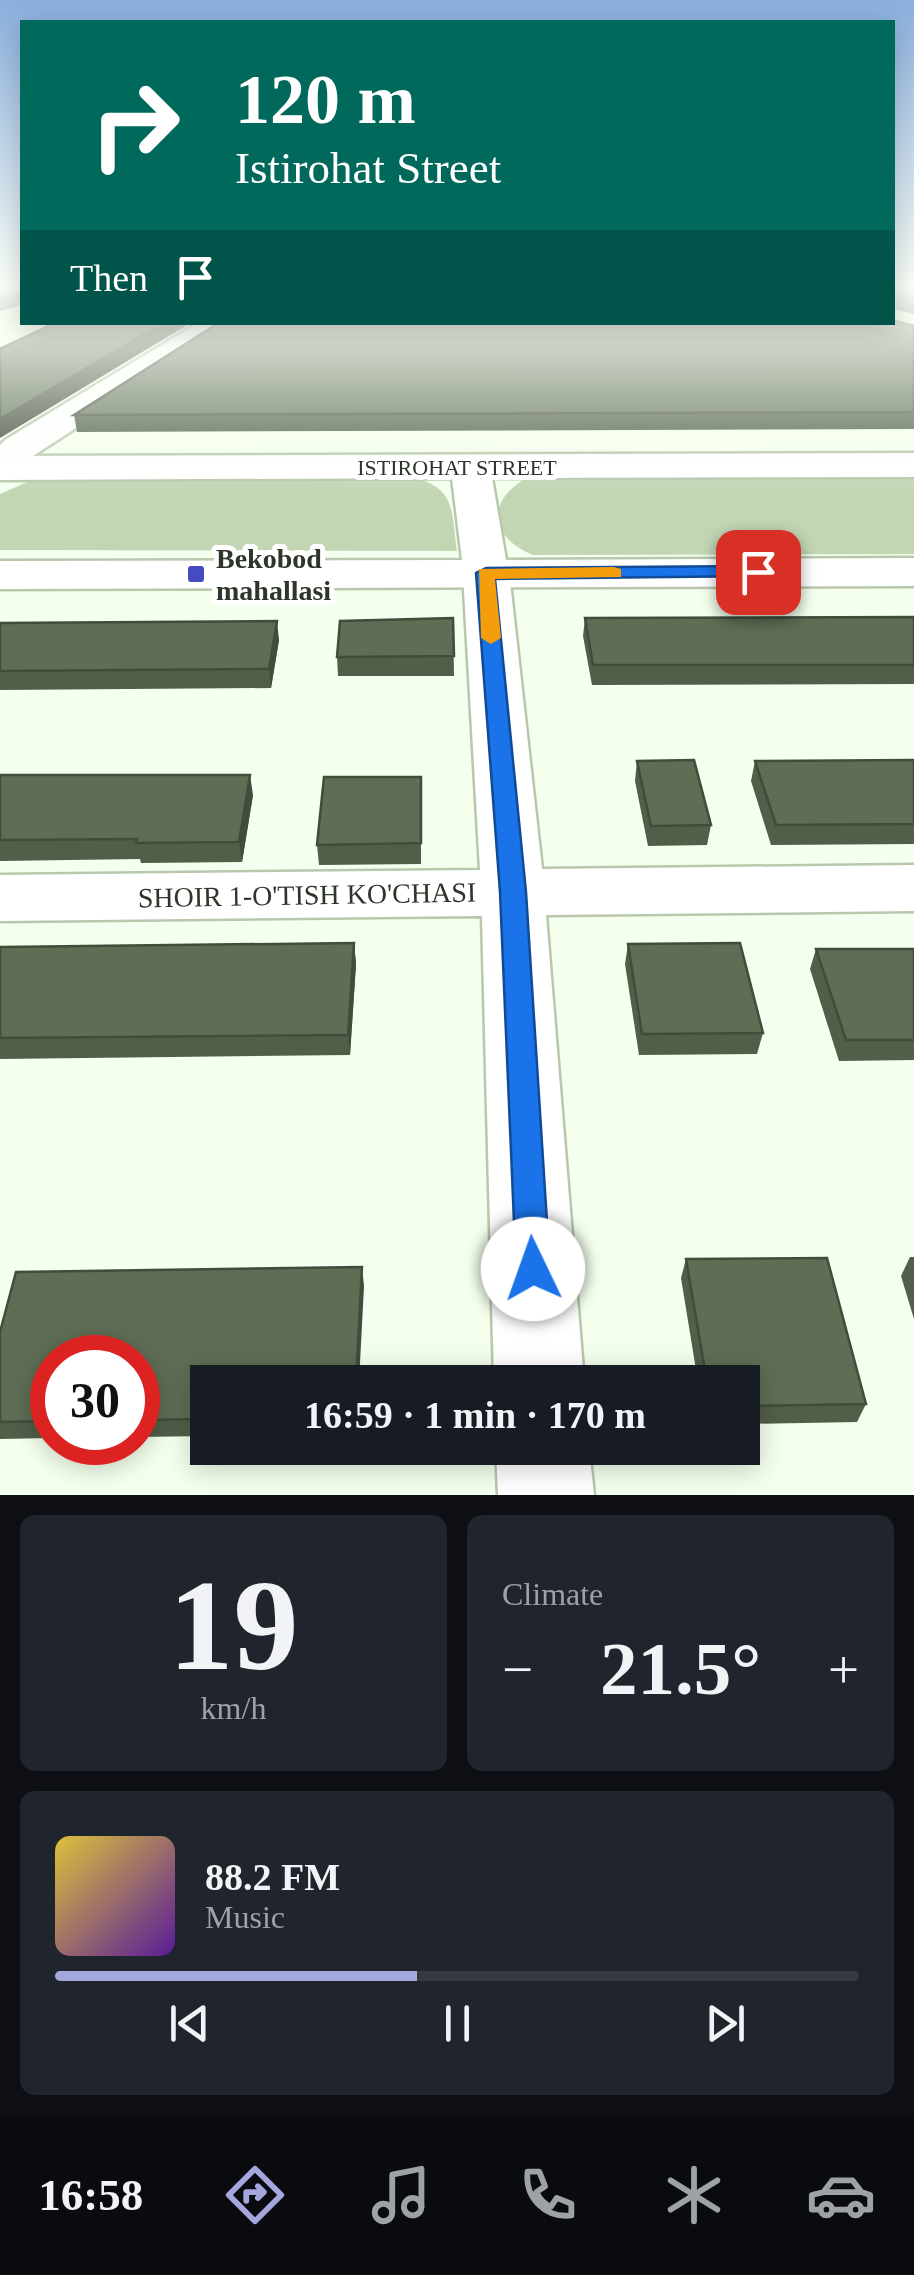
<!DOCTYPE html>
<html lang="en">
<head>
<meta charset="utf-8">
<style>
	:root { --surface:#171b24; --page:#20242c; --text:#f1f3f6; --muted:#9ea1a6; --line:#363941; --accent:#a4a7de }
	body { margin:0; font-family:Georgia,serif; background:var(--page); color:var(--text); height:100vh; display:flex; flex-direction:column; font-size:38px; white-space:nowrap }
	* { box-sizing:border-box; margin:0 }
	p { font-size:32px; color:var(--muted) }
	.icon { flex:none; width:55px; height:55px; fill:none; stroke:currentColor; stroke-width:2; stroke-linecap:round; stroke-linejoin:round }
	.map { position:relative; height:1495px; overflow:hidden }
	.side { display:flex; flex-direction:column; gap:20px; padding:20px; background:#0d0f14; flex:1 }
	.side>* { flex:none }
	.banner { position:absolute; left:20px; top:20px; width:875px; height:305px; border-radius:0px; box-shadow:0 5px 25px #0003; background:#00695c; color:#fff; overflow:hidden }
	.speed { position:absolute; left:30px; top:1335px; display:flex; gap:20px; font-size:50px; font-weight:700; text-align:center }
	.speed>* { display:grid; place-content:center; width:130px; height:130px; border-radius:50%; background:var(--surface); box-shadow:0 5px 25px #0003; line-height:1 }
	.speed .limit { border:15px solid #d22; background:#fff; color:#111 }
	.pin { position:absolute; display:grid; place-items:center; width:85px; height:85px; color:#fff; margin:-42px; border-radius:20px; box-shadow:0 5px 15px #0006 }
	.me { position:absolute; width:110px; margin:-55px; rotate:357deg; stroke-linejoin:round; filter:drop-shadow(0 0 8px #0008) }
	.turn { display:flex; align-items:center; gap:35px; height:210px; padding:0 50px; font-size:45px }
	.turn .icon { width:130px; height:130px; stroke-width:2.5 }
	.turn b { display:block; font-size:70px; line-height:85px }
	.then { display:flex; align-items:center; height:95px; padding:0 50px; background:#0003; gap:20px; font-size:38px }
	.big { font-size:75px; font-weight:800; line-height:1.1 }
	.side .widget { flex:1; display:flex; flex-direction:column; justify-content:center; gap:15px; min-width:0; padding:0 35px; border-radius:15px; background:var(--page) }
	.side .dial { align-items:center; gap:0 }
	.dial b { font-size:130px; line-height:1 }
	.song { display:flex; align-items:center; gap:30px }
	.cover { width:120px; height:120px; border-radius:15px; background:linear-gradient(135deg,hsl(50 70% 55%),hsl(270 70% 35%)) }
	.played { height:10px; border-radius:5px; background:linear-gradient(90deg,var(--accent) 45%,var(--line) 45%) }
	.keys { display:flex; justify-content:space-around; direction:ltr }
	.heat { display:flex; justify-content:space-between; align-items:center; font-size:55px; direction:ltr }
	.side .tiles { flex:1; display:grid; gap:20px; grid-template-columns:1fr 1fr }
	.widget:last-child { grid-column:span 2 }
	.trip { position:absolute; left:190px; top:1365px; width:570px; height:100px; border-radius:0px; background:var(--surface); box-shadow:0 5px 25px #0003; font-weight:800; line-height:100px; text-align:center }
	.menu { display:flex; height:160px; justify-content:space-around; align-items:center; background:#090b0e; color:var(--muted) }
	.menu .icon { width:70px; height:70px }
	.menu .active { color:var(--accent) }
	.menu b { font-size:45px; color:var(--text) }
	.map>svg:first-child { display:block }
</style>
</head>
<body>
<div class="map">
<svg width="914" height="1495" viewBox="0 0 914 1495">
	<rect width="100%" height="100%" fill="#f4ffed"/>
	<g fill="#c2d6b4">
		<path d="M914 474V554L533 555C487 536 486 499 530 476Z"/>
		<path d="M413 477C457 489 451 511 457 551L0 550V494L32 480Z"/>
	</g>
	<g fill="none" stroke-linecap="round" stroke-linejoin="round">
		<g stroke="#b7c8ac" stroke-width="5">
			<g id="minor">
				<path d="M200 322H239L33 456 14 474 0 478V445L5 440Z"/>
				<path d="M486 559 502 563 509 573 542 869 914 865V911L546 915 584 1382H494L482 916 0 921V875L480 870 463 573 470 563Z"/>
				<path d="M496 1448H589L594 1495H498Z"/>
			</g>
		</g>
		<g stroke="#b7c8ac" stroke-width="5">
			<path id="secondary" d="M914 453V477L492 478 506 560 914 558V586L0 589V561L462 560 452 478 0 480V456Z"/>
		</g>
		<use href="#minor" fill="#fff" fill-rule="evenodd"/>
		<use href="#secondary" fill="#fff" fill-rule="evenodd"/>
	</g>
	<g fill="#515e48">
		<path d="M892 287H914V314L893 309Z"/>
		<path d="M914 326V429L77 432 74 415Z"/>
		<path d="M914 617V684L592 685 583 636 585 618Z"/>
		<path d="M453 618 454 676H338L337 657Z"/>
		<path d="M0 623 279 640 271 688 0 690Z"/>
		<path d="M914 760V844L771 845 751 781 755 761Z"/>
		<path d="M637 761 711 825 707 845 648 846 635 781Z"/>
		<path d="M0 775 253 795 242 862 141 863 140 859 0 861Z"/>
		<path d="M421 777V864L319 865 317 845Z"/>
		<path d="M354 943 356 964 350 1055 0 1059V947Z"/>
		<path d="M628 944 763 1033 757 1054 639 1055 625 964Z"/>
		<path d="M816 949H914V1060L839 1061 810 969Z"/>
		<path d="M910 1257H914V1319L901 1276Z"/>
		<path d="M686 1259 866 1404 857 1422 742 1424V1382H698L681 1278Z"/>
		<path d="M364 1286 208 1382V1436L138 1437V1358H52V1438L0 1439V1332Z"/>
	</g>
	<g fill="#424c3b">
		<path d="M22 289V305L0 311V296Z"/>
		<path d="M165 322H192L0 438V419Z"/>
		<path d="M277 621 279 640 271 688 269 669Z"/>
		<path d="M250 775 253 795 242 862 239 842Z"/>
		<path d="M354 943 356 964 350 1055 348 1035Z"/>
		<path d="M362 1267 364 1286 359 1382H356Z"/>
	</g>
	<g fill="#5e6d54" stroke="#424c3b" stroke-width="2.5">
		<path d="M0 287H22V289L0 296Z"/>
		<path d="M892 287H914V299L896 295 892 302Z"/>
		<path d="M892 320 914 326V412L74 415 220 322H892Z"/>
		<path d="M57 322H165L0 419V349Z"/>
		<path d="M914 617V665H593L585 618Z"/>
		<path d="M453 618 454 656 337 657 340 621Z"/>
		<path d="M277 621 269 669 0 671V623Z"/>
		<path d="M694 760 711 825 651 826 637 761Z"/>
		<path d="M914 760V824L776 825 755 761Z"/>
		<path d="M0 775H250L239 842 136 843 137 839 0 840Z"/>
		<path d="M324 777H421V843L317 845Z"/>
		<path d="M354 943 348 1035 0 1038V947Z"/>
		<path d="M740 943 763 1033 642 1034 628 944Z"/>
		<path d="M816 949H914V1040H846Z"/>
		<path d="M827 1258 866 1404 742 1406V1382H707L686 1259Z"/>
		<path d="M362 1267 356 1382H208V1419L138 1420V1358H52V1421L0 1422V1332L16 1272Z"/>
	</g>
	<linearGradient id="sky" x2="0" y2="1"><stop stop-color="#8aafde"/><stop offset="0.58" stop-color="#fafff7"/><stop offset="1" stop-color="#fafff7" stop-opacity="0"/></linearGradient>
	<rect width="914" height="496" fill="url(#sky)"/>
	<path fill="#1a73e8" stroke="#114b97" stroke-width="2.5" d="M758 566 765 568V576L495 579 526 892 550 1269 545 1281 533 1286 521 1281 516 1269 500 892 476 573 486 568Z"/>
	<path fill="#f59e0b" d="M614 567 621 569V577L495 579 501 638 491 644 481 638 479 569Z"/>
	<rect fill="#464bc1" stroke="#fff" stroke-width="4" x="186" y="564" width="20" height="20" rx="5"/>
	<g text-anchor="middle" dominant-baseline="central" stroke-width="10" stroke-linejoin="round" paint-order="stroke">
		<g font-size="22" fill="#2e352a" stroke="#fff">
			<text x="457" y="467">ISTIROHAT STREET</text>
		</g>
		<g font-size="28" font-weight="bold" fill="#2e352a" stroke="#fff" text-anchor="start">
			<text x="216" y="558">Bekobod<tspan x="216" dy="32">mahallasi</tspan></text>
		</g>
		<g font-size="28" fill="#2e352a" stroke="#fff">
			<text transform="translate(307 895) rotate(-1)">SHOIR 1-O'TISH KO'CHASI</text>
		</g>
	</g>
</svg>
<div class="speed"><div class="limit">30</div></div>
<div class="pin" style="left:758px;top:572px;background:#d93025"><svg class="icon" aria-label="arrive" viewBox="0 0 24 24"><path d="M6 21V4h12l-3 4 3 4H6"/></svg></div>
<svg class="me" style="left:533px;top:1269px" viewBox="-20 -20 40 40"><circle r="19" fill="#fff"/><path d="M0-13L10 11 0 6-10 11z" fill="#1a73e8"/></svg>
<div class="trip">16:59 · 1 min · 170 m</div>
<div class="banner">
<div class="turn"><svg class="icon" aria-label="right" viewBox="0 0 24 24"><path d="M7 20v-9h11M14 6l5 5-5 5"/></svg><div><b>120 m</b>Istirohat Street</div></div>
<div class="then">Then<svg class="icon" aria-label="arrive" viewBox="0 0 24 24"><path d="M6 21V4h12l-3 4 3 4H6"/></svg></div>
</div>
</div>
<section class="side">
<div class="tiles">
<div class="widget dial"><b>19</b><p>km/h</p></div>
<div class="widget"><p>Climate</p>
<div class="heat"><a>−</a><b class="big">21.5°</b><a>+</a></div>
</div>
<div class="widget">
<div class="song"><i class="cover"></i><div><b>88.2 FM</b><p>Music</p></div></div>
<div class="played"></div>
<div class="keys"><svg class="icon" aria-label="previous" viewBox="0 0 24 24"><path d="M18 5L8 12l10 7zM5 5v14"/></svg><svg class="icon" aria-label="pause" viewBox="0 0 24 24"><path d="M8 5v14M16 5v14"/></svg><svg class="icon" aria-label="next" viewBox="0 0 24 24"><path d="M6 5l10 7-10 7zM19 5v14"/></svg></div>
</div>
</div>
</section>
<nav class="menu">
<b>16:58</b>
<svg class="icon active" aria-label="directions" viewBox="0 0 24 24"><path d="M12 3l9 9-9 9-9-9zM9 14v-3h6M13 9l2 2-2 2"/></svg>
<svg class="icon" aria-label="music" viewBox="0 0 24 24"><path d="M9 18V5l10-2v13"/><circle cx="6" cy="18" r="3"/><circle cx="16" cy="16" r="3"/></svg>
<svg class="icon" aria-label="phone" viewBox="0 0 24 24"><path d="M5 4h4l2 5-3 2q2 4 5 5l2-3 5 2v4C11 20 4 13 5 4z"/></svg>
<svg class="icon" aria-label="climate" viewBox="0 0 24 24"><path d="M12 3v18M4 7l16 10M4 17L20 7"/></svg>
<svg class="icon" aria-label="car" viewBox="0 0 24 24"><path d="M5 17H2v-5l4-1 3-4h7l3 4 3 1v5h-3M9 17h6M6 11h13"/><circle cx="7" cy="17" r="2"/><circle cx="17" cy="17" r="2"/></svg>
</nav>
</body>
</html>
